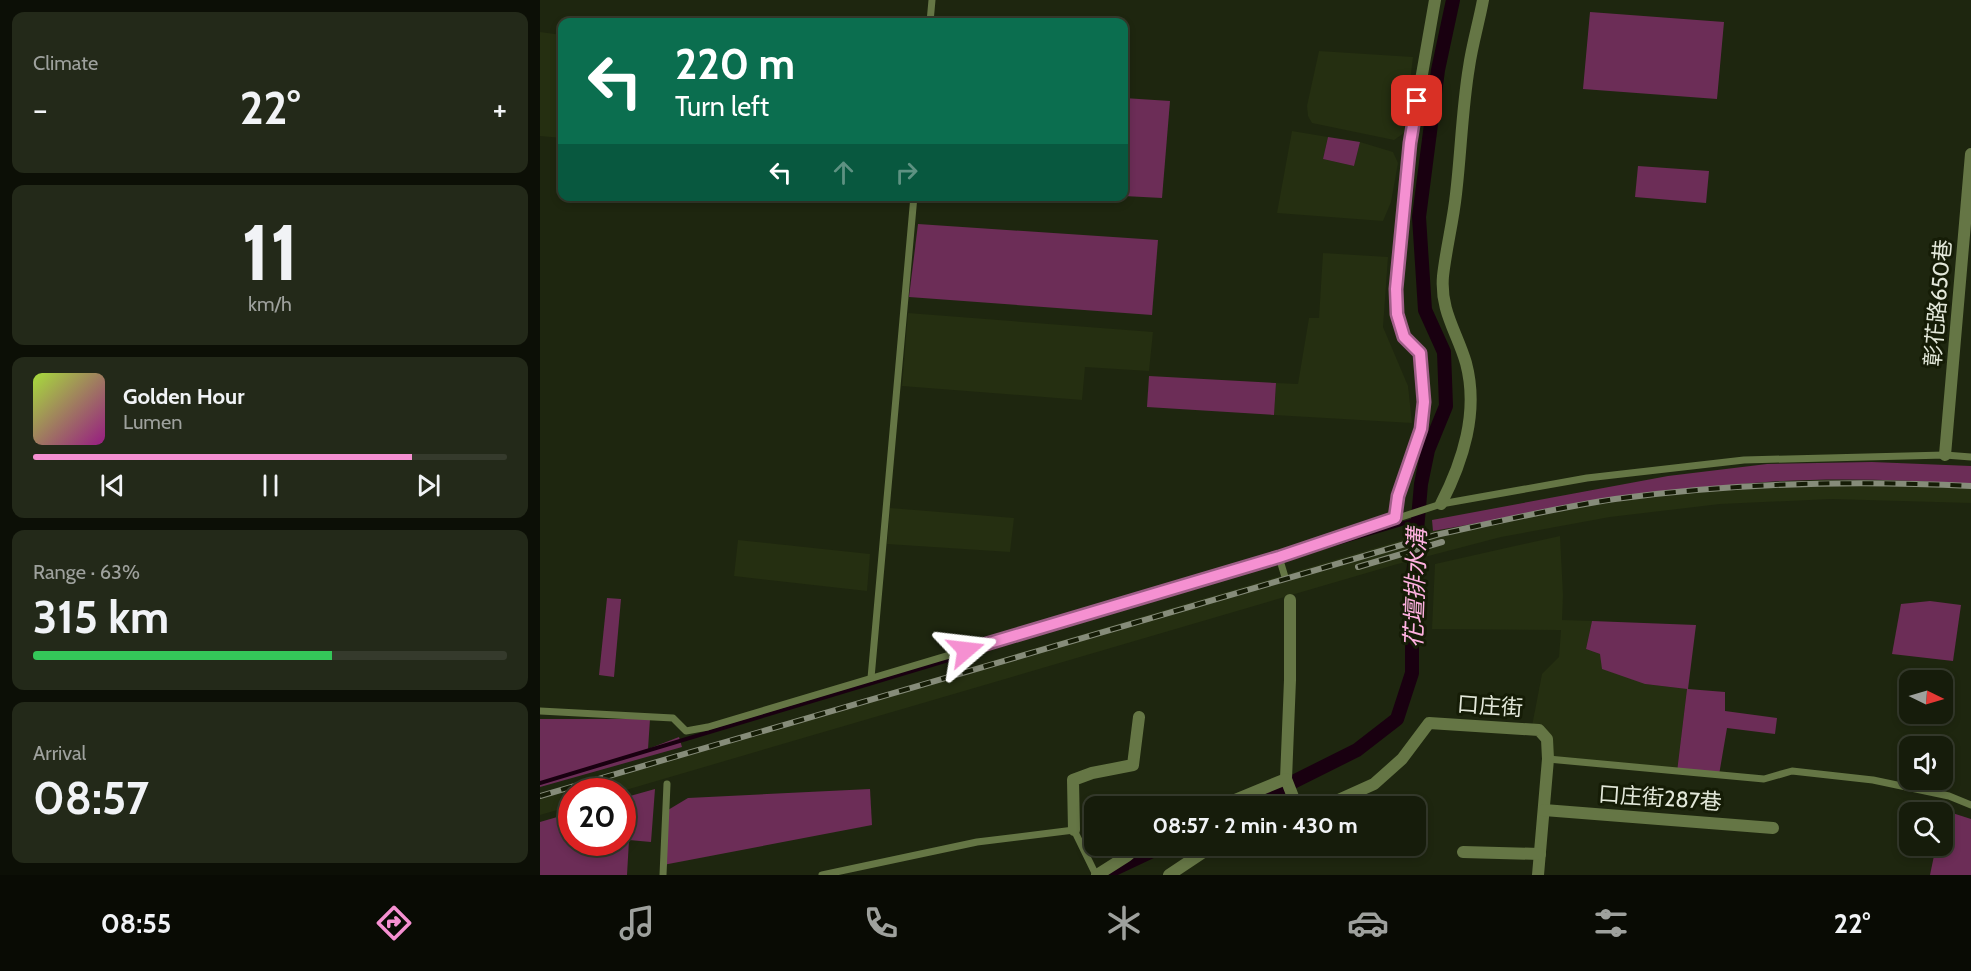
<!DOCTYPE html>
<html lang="en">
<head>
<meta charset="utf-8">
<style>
	:root { --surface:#161c0b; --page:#232919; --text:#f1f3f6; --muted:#9ea19d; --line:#353a2c; --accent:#f590d1 }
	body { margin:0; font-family:Cabin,"Noto Sans TC",sans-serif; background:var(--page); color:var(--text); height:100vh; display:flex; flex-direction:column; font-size:22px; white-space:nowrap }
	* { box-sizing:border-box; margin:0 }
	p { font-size:20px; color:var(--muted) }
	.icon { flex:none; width:33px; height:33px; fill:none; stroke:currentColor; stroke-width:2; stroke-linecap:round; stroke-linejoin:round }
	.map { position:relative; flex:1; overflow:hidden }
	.details { display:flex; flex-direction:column; gap:12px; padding:12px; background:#0c0f06; width:540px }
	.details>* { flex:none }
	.top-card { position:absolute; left:18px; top:18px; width:570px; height:183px; border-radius:12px; box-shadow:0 3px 9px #0003,0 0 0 2px var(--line); background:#0b6e4f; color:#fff; overflow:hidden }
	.needle { width:39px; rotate:95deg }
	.fabs { position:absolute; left:1359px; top:670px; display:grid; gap:12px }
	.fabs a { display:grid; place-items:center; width:54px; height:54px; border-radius:12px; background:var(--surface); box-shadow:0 3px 9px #0003,0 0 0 2px var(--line); font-size:30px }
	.speed { position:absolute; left:18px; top:778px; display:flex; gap:12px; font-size:30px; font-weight:700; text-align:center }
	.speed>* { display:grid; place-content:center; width:78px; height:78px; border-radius:50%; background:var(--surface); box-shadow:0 3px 9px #0003,0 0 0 2px var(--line); line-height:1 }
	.speed .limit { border:9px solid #d22; background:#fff; color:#111 }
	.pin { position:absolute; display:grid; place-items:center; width:51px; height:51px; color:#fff; margin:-26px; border-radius:12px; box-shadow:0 3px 9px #0006 }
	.me { position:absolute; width:66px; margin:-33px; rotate:73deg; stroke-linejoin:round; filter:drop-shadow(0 0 4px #0008) }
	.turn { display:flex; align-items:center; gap:21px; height:126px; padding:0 18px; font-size:27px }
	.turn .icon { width:78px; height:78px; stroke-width:2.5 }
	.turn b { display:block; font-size:42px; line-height:51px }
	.lanes { display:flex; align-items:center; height:57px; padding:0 18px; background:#0003; justify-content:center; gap:30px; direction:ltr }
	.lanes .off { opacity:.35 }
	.big { font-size:45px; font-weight:700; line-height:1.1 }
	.details .widget { flex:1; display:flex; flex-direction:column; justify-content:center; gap:9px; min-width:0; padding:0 21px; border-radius:12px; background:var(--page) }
	.details .dial { align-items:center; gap:0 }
	.dial b { font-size:78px; line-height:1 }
	.song { display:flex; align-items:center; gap:18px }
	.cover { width:72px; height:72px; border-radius:9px; background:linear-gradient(135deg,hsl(80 70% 55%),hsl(310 70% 35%)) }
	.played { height:6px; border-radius:3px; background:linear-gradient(90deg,var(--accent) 80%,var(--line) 80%) }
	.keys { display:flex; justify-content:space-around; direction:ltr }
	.heat { display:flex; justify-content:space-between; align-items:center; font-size:33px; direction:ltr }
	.charge { height:9px; border-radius:4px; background:linear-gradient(90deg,#34c759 63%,var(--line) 0) }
	.trip { position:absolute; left:544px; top:796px; width:342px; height:60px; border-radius:12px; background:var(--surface); box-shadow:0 3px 9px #0003,0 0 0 2px var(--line); font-weight:700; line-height:60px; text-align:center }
	.menu { display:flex; height:96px; justify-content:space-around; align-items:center; background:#090b04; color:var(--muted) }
	.menu .icon { width:42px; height:42px }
	.menu .on { color:var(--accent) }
	.menu b { font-size:27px; color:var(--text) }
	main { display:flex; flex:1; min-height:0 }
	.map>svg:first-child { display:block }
</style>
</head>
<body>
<main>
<section class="details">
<div class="widget"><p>Climate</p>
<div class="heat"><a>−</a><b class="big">22°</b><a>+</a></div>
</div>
<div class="widget dial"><b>11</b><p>km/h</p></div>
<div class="widget">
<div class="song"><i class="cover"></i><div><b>Golden Hour</b><p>Lumen</p></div></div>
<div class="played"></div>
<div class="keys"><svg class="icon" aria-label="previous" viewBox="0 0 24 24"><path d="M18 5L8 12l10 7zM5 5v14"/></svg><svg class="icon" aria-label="pause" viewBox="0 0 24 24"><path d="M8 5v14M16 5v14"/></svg><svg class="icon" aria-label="next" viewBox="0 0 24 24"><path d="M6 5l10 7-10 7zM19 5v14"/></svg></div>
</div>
<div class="widget"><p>Range · 63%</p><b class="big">315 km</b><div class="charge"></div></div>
<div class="widget"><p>Arrival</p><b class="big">08:57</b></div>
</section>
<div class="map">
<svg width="1431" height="875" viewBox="0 0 1431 875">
	<rect width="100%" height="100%" fill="#1e260f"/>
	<g fill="#252f11">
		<path d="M0 32 22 35V138L0 136Z"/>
		<path d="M779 51 873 57 864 133 854 140 772 123 768 116 767 106Z"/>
		<path d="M752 131 788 137 783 159 814 166 820 142 853 152 858 163 851 202 843 221 737 213Z"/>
		<path d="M783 253 848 257 843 327 868 386 872 423 734 415 736 383 758 384 769 318H779Z"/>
		<path d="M368 313 613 332 609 371 545 367 542 400 362 386Z"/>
		<path d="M1280 480 1431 484V503L1291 499 1180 504 1070 517 961 537 854 565 79 792H32L31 806 0 815V794L893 531 1045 503 1143 490Z"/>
		<path d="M350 508 474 518 470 552 347 544Z"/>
		<path d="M1020 536 1023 595 1022 620 1052 621 1046 649 1060 654 1105 684 1147 689 1137 772 1010 761 1011 735 992 726 1002 674 1019 657 1021 630 892 629 895 564Z"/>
		<path d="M198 540 330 554 327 591 194 576Z"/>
	</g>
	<g fill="#6c2d57">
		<path d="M1050 12 1184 22 1177 99 1043 89Z"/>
		<path d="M584 98 630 101 622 198 584 196Z"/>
		<path d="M788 137 820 142 814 166 783 159Z"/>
		<path d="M1098 166 1169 171 1166 203 1095 197Z"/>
		<path d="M378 224 618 240 612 315 369 297Z"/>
		<path d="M609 376 736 383 734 415 607 407Z"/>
		<path d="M1332 462 1431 466V484C1363 480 1294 477 1226 482 1114 491 1004 511 893 531L892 520 1128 476 1227 464Z"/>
		<path d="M67 598 81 599 74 677 59 675Z"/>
		<path d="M1390 601 1421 605 1413 661 1352 654 1361 604Z"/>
		<path d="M1052 621 1156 625 1148 689 1185 692V711L1237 718 1235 734 1187 728 1179 775 1137 772 1147 689 1105 684 1062 669 1060 654 1046 649Z"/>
		<path d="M0 719H110L108 749 139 737 142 747 0 787Z"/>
		<path d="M115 789 111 842 89 840 87 875H0V822L31 813 32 843H82L83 798Z"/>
		<path d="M330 789 332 825 123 865V813L148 798Z"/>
		<path d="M1403 810 1431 819V875H1390L1396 846H1402Z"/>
	</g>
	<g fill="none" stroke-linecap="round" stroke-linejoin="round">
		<path stroke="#190010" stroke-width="4" d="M0 783 878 519"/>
		<g stroke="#190010" stroke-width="14">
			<path d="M703 807 817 750 857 719 872 673V588L881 484 888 450 906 406 904 352 885 310 879 217 898 70 913 0"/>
			<path d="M572 870 623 846"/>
		</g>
		<g stroke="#657645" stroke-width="7">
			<path d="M390 22 392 0"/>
			<path d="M739 557 745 577"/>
			<path d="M331 678 374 196"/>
			<path d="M0 711 133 718 146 731 168 727 739 557 901 504 1047 478 1204 460 1405 455 1431 457"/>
			<path d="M1008 759 1224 779 1252 771 1333 780 1409 796 1431 805"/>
			<path d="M123 875 127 784"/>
			<path d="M282 875 437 842 534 830 556 875"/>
		</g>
		<g stroke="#657645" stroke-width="12">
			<path d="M1405 455 1431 154"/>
			<path d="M901 504C923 461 939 412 926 363 917 332 900 311 903 276 906 249 913 222 916 194 921 152 922 109 929 67 932 45 939 22 943 0"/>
			<path d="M855 518 858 496 881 430 884 402 880 353 864 337 857 314 856 289 870 143 895 0"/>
			<path d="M750 600V680L746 779 757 807"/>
			<path d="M678 807 746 779"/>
			<path d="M783 807 834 784 862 759 889 723 999 730 1007 739 1008 759 998 875"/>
			<path d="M1004 810 1233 828"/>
			<path d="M534 830 533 780 552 773 593 765 599 717"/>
			<path d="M923 852 1000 854"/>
			<path d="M557 875 587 856 599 846"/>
			<path d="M629 875 668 849 681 846"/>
		</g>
		<g stroke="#868c7a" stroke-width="6">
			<g id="rail">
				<path d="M818 567 902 542"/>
				<path d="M0 796 896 535C956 522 1015 508 1075 499 1194 483 1312 480 1431 486"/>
			</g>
		</g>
		<use href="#rail" stroke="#151c06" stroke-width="4" stroke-dasharray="11" stroke-linecap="butt"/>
	</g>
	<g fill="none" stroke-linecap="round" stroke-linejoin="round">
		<g stroke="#9f5e88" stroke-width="15">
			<path id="route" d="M426 650 739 557 855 518 858 496 881 429 884 402 880 353 864 337 857 314 856 289 870 143 877 101"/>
		</g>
		<use href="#route" stroke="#f590d1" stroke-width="10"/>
	</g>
	<g text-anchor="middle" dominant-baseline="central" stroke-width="6" stroke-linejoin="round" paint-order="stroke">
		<g font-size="22" fill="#e3e8da" stroke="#151c06">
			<text transform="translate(1398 303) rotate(-85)">彰花路650巷</text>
			<text transform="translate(950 706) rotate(4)">口庄街</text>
			<text transform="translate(1120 798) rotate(4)">口庄街287巷</text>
		</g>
		<g font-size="24" font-style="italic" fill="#feb1e0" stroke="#151c06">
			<text transform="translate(875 588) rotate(-88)">花壇排水溝</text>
		</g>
	</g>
</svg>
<div class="fabs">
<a><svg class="needle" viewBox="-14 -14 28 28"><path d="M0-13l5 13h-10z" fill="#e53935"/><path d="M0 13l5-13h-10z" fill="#9ea19d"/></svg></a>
<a><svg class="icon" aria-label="sound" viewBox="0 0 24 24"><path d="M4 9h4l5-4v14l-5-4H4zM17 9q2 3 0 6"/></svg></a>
<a><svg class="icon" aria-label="search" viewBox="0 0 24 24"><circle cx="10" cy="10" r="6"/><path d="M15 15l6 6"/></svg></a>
</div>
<div class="speed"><div class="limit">20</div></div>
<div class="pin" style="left:877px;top:101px;background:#d93025"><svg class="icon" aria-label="arrive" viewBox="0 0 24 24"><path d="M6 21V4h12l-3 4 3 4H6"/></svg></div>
<svg class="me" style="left:426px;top:650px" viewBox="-20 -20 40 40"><path d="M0-17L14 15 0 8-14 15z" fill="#f590d1" stroke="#fff" stroke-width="4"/></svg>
<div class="trip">08:57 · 2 min · 430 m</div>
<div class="top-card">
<div class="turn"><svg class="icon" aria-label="left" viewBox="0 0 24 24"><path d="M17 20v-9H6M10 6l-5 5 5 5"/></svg><div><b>220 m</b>Turn left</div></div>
<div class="lanes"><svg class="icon" aria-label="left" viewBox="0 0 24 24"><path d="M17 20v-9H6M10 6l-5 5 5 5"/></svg><svg class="icon off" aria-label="ahead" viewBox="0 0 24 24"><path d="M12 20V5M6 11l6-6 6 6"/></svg><svg class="icon off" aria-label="right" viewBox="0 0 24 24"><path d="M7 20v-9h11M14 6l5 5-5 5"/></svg></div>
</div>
</div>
</main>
<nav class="menu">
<b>08:55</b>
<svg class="icon on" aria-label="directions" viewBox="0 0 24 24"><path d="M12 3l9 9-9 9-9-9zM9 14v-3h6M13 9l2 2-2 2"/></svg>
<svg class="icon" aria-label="music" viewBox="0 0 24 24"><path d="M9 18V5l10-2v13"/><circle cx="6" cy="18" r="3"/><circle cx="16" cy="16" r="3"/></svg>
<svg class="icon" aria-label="phone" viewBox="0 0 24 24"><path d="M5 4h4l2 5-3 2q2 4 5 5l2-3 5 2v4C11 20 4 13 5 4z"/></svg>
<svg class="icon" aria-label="climate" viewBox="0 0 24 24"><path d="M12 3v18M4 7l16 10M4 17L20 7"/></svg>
<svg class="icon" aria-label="car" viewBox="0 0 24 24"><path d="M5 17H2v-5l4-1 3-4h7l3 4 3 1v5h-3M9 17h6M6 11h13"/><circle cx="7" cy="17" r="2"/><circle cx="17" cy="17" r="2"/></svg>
<svg class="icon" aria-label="filters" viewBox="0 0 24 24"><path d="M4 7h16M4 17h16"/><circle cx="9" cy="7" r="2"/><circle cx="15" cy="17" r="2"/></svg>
<b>22°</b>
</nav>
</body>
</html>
